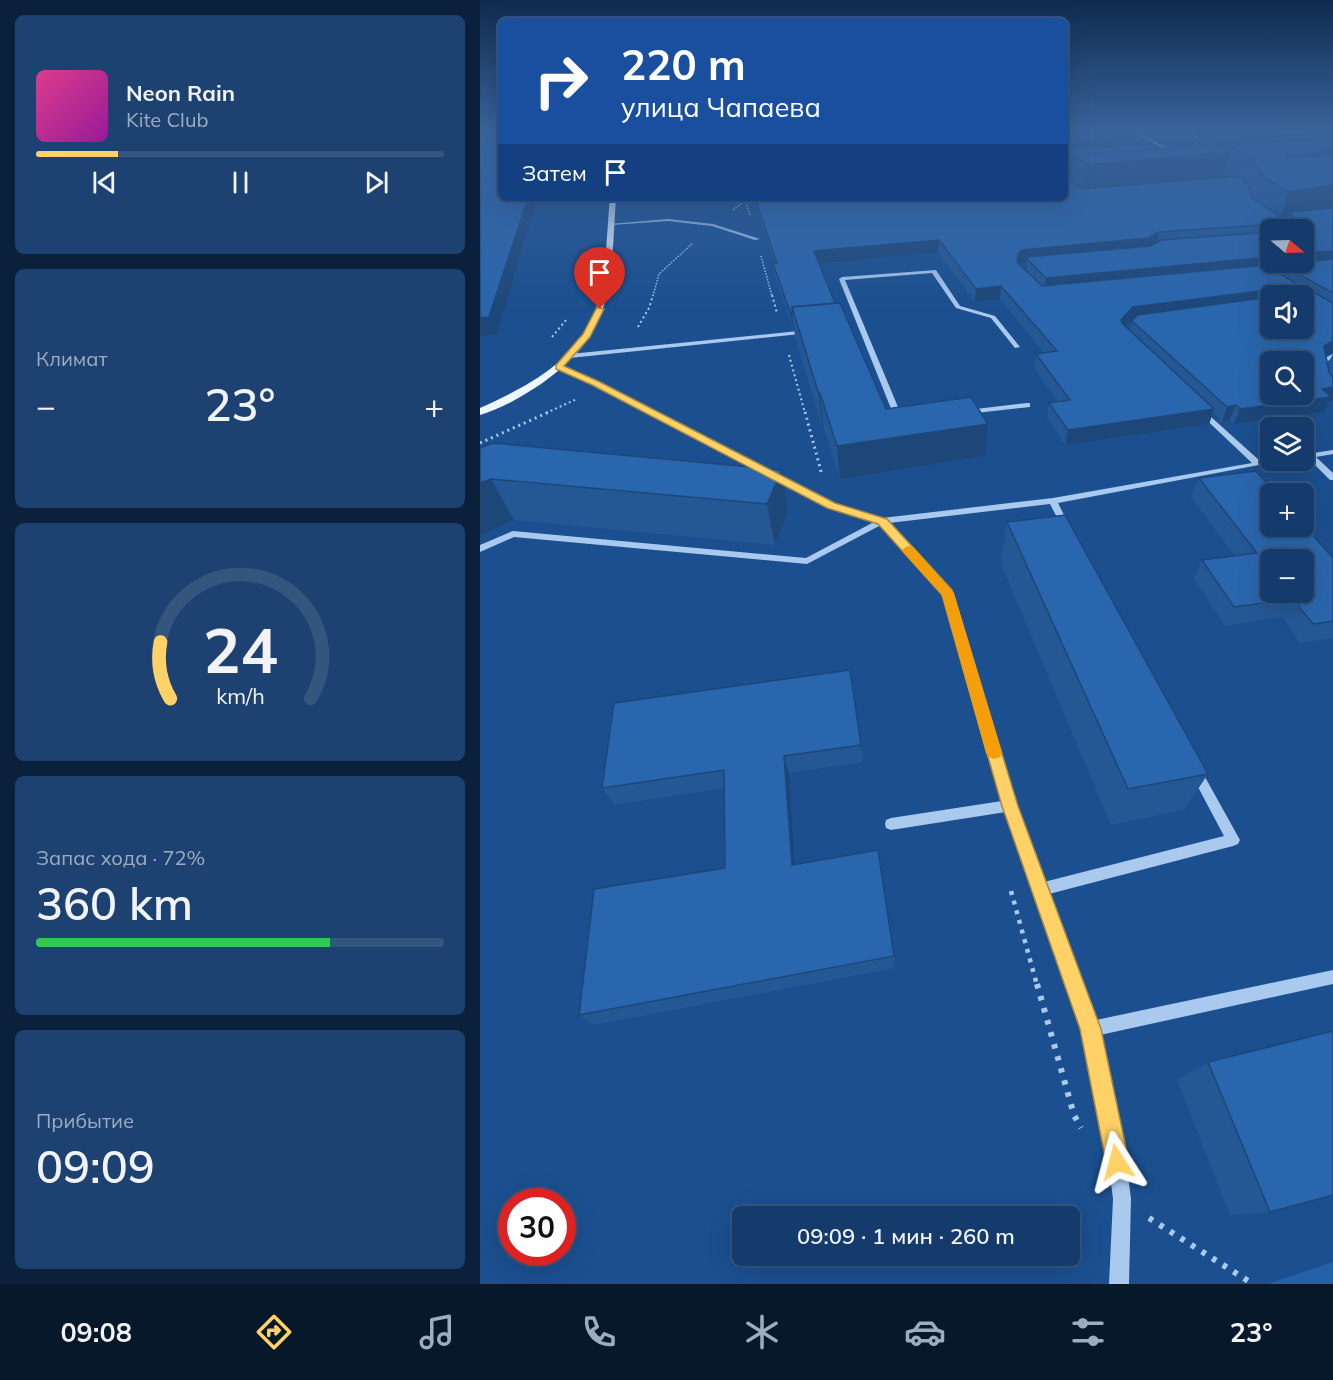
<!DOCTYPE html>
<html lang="ru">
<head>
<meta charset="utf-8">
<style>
	:root { --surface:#143b6b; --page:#1d4271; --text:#f1f3f6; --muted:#9dadc1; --line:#33557e; --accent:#ffd166 }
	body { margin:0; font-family:Mulish,sans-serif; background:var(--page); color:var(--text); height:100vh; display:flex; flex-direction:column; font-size:22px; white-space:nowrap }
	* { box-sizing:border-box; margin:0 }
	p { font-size:20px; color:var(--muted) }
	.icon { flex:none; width:33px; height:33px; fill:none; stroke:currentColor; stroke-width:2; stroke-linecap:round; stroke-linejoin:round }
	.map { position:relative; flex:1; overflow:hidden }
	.side { display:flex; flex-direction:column; gap:15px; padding:15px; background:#0b203b; width:480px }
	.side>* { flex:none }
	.top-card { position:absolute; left:18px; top:18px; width:570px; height:183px; border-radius:9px; box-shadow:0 6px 24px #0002,0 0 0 2px var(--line); background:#1a4fa0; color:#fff; overflow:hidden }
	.needle { width:39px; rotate:109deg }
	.tools { position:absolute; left:780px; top:219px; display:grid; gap:12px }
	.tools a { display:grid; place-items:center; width:54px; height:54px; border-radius:9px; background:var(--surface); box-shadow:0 6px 24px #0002,0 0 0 2px var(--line); font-size:30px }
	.speed { position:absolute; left:18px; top:1188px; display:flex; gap:12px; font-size:30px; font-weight:700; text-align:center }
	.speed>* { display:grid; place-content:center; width:78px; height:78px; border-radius:50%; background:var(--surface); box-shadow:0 6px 24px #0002,0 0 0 2px var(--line); line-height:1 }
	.speed .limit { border:9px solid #d22; background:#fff; color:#111 }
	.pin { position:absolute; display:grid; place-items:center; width:51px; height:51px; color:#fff; margin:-62px -26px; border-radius:50% 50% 50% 0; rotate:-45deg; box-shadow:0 0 6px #0007 }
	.pin .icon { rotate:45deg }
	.me { position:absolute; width:66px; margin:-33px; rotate:351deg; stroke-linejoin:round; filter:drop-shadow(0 0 4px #0008) }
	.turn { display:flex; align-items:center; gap:21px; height:126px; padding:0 24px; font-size:27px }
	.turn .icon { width:78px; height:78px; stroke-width:2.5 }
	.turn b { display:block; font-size:42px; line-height:51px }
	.then { display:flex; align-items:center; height:57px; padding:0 24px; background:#0003; gap:12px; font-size:22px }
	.big { font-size:45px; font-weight:600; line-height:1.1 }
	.side .card { flex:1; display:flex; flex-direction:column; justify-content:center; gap:9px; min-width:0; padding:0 21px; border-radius:9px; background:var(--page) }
	.side .dial { align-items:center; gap:0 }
	.dial svg { height:156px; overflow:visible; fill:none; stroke:var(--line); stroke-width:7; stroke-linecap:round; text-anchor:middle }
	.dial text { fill:var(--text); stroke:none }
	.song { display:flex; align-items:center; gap:18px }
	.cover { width:72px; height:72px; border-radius:9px; background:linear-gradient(135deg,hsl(330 70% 55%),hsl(300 70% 35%)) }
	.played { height:6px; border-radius:3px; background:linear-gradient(90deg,var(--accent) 20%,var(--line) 20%) }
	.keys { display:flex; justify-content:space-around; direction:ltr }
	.heat { display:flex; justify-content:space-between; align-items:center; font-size:33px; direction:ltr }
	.charge { height:9px; border-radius:4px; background:linear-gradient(90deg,#34c759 72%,var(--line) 0) }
	.trip { position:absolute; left:252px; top:1206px; width:348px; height:60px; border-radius:9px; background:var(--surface); box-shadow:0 6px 24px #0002,0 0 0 2px var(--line); font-weight:600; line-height:60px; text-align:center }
	.dock { display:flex; height:96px; justify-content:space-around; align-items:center; background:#08182b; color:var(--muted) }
	.dock .icon { width:42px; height:42px }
	.dock .active { color:var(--accent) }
	.dock b { font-size:27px; color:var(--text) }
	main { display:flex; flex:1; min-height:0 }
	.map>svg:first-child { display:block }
</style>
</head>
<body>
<main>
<section class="side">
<div class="card">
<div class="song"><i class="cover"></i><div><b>Neon Rain</b><p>Kite Club</p></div></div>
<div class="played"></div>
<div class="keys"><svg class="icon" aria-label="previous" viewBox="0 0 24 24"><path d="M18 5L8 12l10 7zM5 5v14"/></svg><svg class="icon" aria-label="pause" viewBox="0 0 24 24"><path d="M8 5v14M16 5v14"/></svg><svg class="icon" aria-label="next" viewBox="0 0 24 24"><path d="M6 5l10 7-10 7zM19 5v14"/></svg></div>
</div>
<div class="card"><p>Климат</p>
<div class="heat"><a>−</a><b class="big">23°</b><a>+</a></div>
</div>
<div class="card dial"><svg viewBox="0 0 100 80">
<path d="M14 69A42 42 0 1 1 86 69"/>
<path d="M14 69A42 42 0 0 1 9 40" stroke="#ffd166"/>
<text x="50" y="56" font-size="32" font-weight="700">24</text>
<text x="50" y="72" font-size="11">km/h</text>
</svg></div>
<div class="card"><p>Запас хода · 72%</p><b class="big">360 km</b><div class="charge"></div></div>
<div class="card"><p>Прибытие</p><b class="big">09:09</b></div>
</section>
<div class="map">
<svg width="853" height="1284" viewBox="0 0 853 1284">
	<rect width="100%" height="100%" fill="#1b4f8f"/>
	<path fill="#2461a8" d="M853 1262V1284H788Z"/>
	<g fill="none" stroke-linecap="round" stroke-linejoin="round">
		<g stroke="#a9c9ee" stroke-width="1.5" stroke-dasharray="1.5 1.5" stroke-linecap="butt">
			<path d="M265 199 270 215"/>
			<path d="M253 210 266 200"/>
			<path d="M281 256 292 296"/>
			<path d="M173 296 179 274 213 243"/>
		</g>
		<g stroke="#a9c9ee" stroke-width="2" stroke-dasharray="2 3" stroke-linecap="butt">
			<path d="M292 295 297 313"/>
			<path d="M158 327 169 308 173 295"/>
			<path d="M72 337 86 320"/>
			<path d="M309 355 325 413"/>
			<path d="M66 413 97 399"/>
		</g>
		<g stroke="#a9c9ee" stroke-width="3" stroke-dasharray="2 4" stroke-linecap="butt">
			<path d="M325 412 342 475"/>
			<path d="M0 443 69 412"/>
		</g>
		<path stroke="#a9c9ee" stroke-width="4.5" stroke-dasharray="4 6" stroke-linecap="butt" d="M531 891 557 985"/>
		<g stroke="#a9c9ee" stroke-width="6" stroke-dasharray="4.5 8" stroke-linecap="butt">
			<path d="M557 984 594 1115 601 1128"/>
			<path d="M669 1218 773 1284"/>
		</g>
		<g fill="#a9c9ee" fill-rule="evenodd">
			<path d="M650 130H654L698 154 695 155Z"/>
			<path d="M703 130H707L732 145 729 146Z"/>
			<path d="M188 219 233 224 280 239 275 240 232 226 188 221 131 225 129 224Z"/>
			<path d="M456 270 480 306 515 316 540 347 535 348 511 318 476 308 452 273 365 280 423 419 416 421 359 279 362 277Z"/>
			<path d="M328 330 331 332 330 333 90 358 87 356 90 354Z"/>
			<path d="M853 354V358L846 362 847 377 853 388V397C842 390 840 373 839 361Z"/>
			<path d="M79 365 117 382 354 504 402 518 573 498 772 463 717 411 716 409 720 407 780 461 790 459 805 460 578 503 590 527 586 530 582 527 570 504 409 523 473 593 536 806 564 882 744 836 710 772 712 768 716 767 720 768 760 840 758 844 753 846 569 894 616 1020 853 970V984L620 1035 644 1143 651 1199 649 1284H629L633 1199 626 1143 603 1029 556 895 552 890 553 888 526 812 411 830 406 828 405 824 406 820 411 818 522 801 463 594 401 525 327 564 34 537 0 552V545L33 531 326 558 394 522 348 508 113 384 77 368 76 367Z"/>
			<path d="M547 403H550V407L487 414 483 412 487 410Z"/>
			<path d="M853 450V454L836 457 853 473V480H850L828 458 824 457V454H827Z"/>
		</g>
		<path fill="#f0f6ff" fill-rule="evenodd" d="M130 198H136C130 282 137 331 61 384 43 396 21 409 0 415V408C40 390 88 366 109 325 127 291 126 237 130 198Z"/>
	</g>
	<g fill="#245895" fill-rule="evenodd">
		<path d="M585 130 678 149 717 146 720 133 853 130V352L846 356 849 372 848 363 853 354V401L849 402 844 412 754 424 750 420 742 422 733 413 729 424 585 445 567 417 569 403 578 402 554 368 556 354 564 353 520 299 495 302 458 252 339 263 355 303 406 409 505 456 360 479 343 425 342 427 315 337 314 329H313L295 276 293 263H295L273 198H585ZM790 230H824L790 262ZM541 263H547L546 270 539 264ZM798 268 797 272 792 269ZM790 296H824V328ZM653 320 652 321 650 331 645 326 650 321Z"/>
		<path d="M0 448 302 470 308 511 295 545 34 520 0 536Z"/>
		<path d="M719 478 853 558V638L820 643 802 617 745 626 714 579 722 560 755 556 711 497Z"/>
		<path d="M527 522 728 774 704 810 631 825 521 564Z"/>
		<path d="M134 703 381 745 383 762 309 773 315 864 414 956 415 968 114 1025 99 1015 245 868 244 788 134 805 122 788Z"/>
		<path d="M728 1062 790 1212 750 1215 697 1080Z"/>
	</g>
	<g fill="#1d4779">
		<path d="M853 132V175L773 159 748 146 746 153 751 152 742 182 603 195 608 165 732 154 736 141Z"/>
		<path d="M657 136 655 147 585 152 586 141Z"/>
		<path d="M591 167 590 178H585V168Z"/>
		<path d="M853 185V212H810L808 219 799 220 809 192Z"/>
		<path d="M48 198H57L17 334 0 336V318Z"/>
		<path d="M679 232 676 245 547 259V263H541L537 266 535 275 538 254 542 250Z"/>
		<path d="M459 240 458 252 335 264 334 251Z"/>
		<path d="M853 251V263L800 264 798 268 564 292 566 278 790 257V262H824V253Z"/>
		<path d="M521 286 520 299 495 302 496 289Z"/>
		<path d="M797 289 794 296H790V302L650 321 638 334 641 320 653 307Z"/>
		<path d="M311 315H312L314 329H313Z"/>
		<path d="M853 341V352L837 360 844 346Z"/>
		<path d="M853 387V401L849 402 844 412 754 424 760 409 842 389Z"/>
		<path d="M340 393 343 425 342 427 339 395Z"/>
		<path d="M756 405 750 420 742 422 747 407Z"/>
		<path d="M734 409 729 424 585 445 588 430Z"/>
		<path d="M508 424 505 456 360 479 357 446Z"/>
		<path d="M302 470 308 511 295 545 287 504Z"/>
		<path d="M11 479 34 520 0 536V483Z"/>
		<path d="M304 756 309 773 316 879 312 865Z"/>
	</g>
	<g fill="#2a66ad" stroke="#1d4779" stroke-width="1.5" fill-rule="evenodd">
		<path d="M0 130H21V198H48L9 317 0 318Z"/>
		<path d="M585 130H646L657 136 586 141 585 149Z"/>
		<path d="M769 130H853V132L736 141 720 133Z"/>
		<path d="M853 138V150L807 153 805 155 808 158 853 156V185L809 192 784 177 773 159 748 146Z"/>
		<path d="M670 144 678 149 593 155 591 167 585 168V149Z"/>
		<path d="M734 145 751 152 608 165 593 155Z"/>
		<path d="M585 169V178L602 189 757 176 768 185 772 198 805 220 814 219 810 212 853 208V251L824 253V230H795L797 226 794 224 679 232 668 238 542 250 538 254 537 262 562 286 785 265 819 285H827L828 289 853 303V341L844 346 849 372 853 378V387L842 389 851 397 760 409 756 405 747 407 652 321 657 315 790 297V328H824V296H796L797 289 653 307 641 320 642 323 734 409 588 430 569 403 590 400 556 354 577 351 521 286 496 289 459 240 334 251 355 303 312 307V315H311L293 263H297L275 198H585ZM790 362H824V394H790Z"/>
		<path d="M790 232V257L566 278 547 259V257L670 246 681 240Z"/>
		<path d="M853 259V293L800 264 824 262Z"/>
		<path d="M360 303 406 409 491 397 508 424 357 446 340 393 339 395 312 307Z"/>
		<path d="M13 443 302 470 287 504 11 479 0 483V448Z"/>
		<path d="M776 471 796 494H790V526H824V525L853 558V621L833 624 813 599 754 607 722 560 777 553 719 478ZM790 560H824V592H790Z"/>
		<path d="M585 515 728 774 648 789 527 522Z"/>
		<path d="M370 670 381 745 304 756 312 865 398 850 414 956 99 1015 114 889 245 868 244 770 122 788 134 703Z"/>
		<path d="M853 1031V1195L790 1212 728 1062Z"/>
	</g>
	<linearGradient id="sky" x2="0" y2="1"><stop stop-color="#0f2b4f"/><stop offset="0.42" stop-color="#39639b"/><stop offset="1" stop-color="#39639b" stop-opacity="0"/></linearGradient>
	<rect width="853" height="309" fill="url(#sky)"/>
	<path fill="#ffd166" stroke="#a68842" stroke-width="1.5" d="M117 307 124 309 110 337 84 366 118 381 355 503 407 519 472 590 538 806 621 1029 649 1162 645 1170 637 1173 629 1170 626 1162 600 1029 522 806 462 595 398 524 347 508 112 385 76 369V365L103 334Z"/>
	<path fill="#f59e0b" d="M428 546 433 547 474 593 522 753 520 757 514 759 509 757 506 753 462 595 424 553 422 550Z"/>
</svg>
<div class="tools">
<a><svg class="needle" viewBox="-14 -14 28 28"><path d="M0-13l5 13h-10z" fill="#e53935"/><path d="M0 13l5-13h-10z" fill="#9dadc1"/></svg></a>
<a><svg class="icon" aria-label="sound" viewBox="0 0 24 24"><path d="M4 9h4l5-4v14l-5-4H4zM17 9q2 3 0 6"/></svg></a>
<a><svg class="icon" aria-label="search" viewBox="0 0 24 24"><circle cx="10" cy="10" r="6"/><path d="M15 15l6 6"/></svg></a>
<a><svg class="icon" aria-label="layers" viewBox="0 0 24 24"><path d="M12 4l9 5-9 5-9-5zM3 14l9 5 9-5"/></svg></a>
<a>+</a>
<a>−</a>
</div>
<div class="speed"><div class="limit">30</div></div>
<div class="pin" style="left:120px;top:309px;background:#d93025"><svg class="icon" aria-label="arrive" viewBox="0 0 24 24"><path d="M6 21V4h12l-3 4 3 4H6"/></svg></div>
<svg class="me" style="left:637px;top:1162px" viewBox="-20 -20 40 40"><path d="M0-17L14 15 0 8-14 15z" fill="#ffd166" stroke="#fff" stroke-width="4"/></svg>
<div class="trip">09:09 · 1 мин · 260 m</div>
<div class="top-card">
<div class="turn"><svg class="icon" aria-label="right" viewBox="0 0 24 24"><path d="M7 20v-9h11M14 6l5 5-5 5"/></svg><div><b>220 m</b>улица Чапаева</div></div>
<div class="then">Затем<svg class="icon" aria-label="arrive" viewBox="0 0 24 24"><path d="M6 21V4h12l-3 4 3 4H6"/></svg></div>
</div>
</div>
</main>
<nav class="dock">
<b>09:08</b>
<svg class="icon active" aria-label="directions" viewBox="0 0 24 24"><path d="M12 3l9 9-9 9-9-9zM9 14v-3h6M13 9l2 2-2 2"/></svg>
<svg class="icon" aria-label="music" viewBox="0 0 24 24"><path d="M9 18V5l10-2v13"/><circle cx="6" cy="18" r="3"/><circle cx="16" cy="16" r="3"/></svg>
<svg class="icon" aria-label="phone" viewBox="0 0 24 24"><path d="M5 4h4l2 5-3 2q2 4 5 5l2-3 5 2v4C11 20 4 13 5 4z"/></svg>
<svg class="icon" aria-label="climate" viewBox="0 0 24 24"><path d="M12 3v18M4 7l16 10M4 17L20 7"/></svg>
<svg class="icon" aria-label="car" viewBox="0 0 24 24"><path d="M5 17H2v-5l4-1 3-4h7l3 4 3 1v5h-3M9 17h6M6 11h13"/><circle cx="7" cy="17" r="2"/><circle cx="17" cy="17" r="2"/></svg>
<svg class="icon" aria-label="filters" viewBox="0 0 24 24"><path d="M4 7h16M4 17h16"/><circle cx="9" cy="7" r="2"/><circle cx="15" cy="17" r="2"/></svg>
<b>23°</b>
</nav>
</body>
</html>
